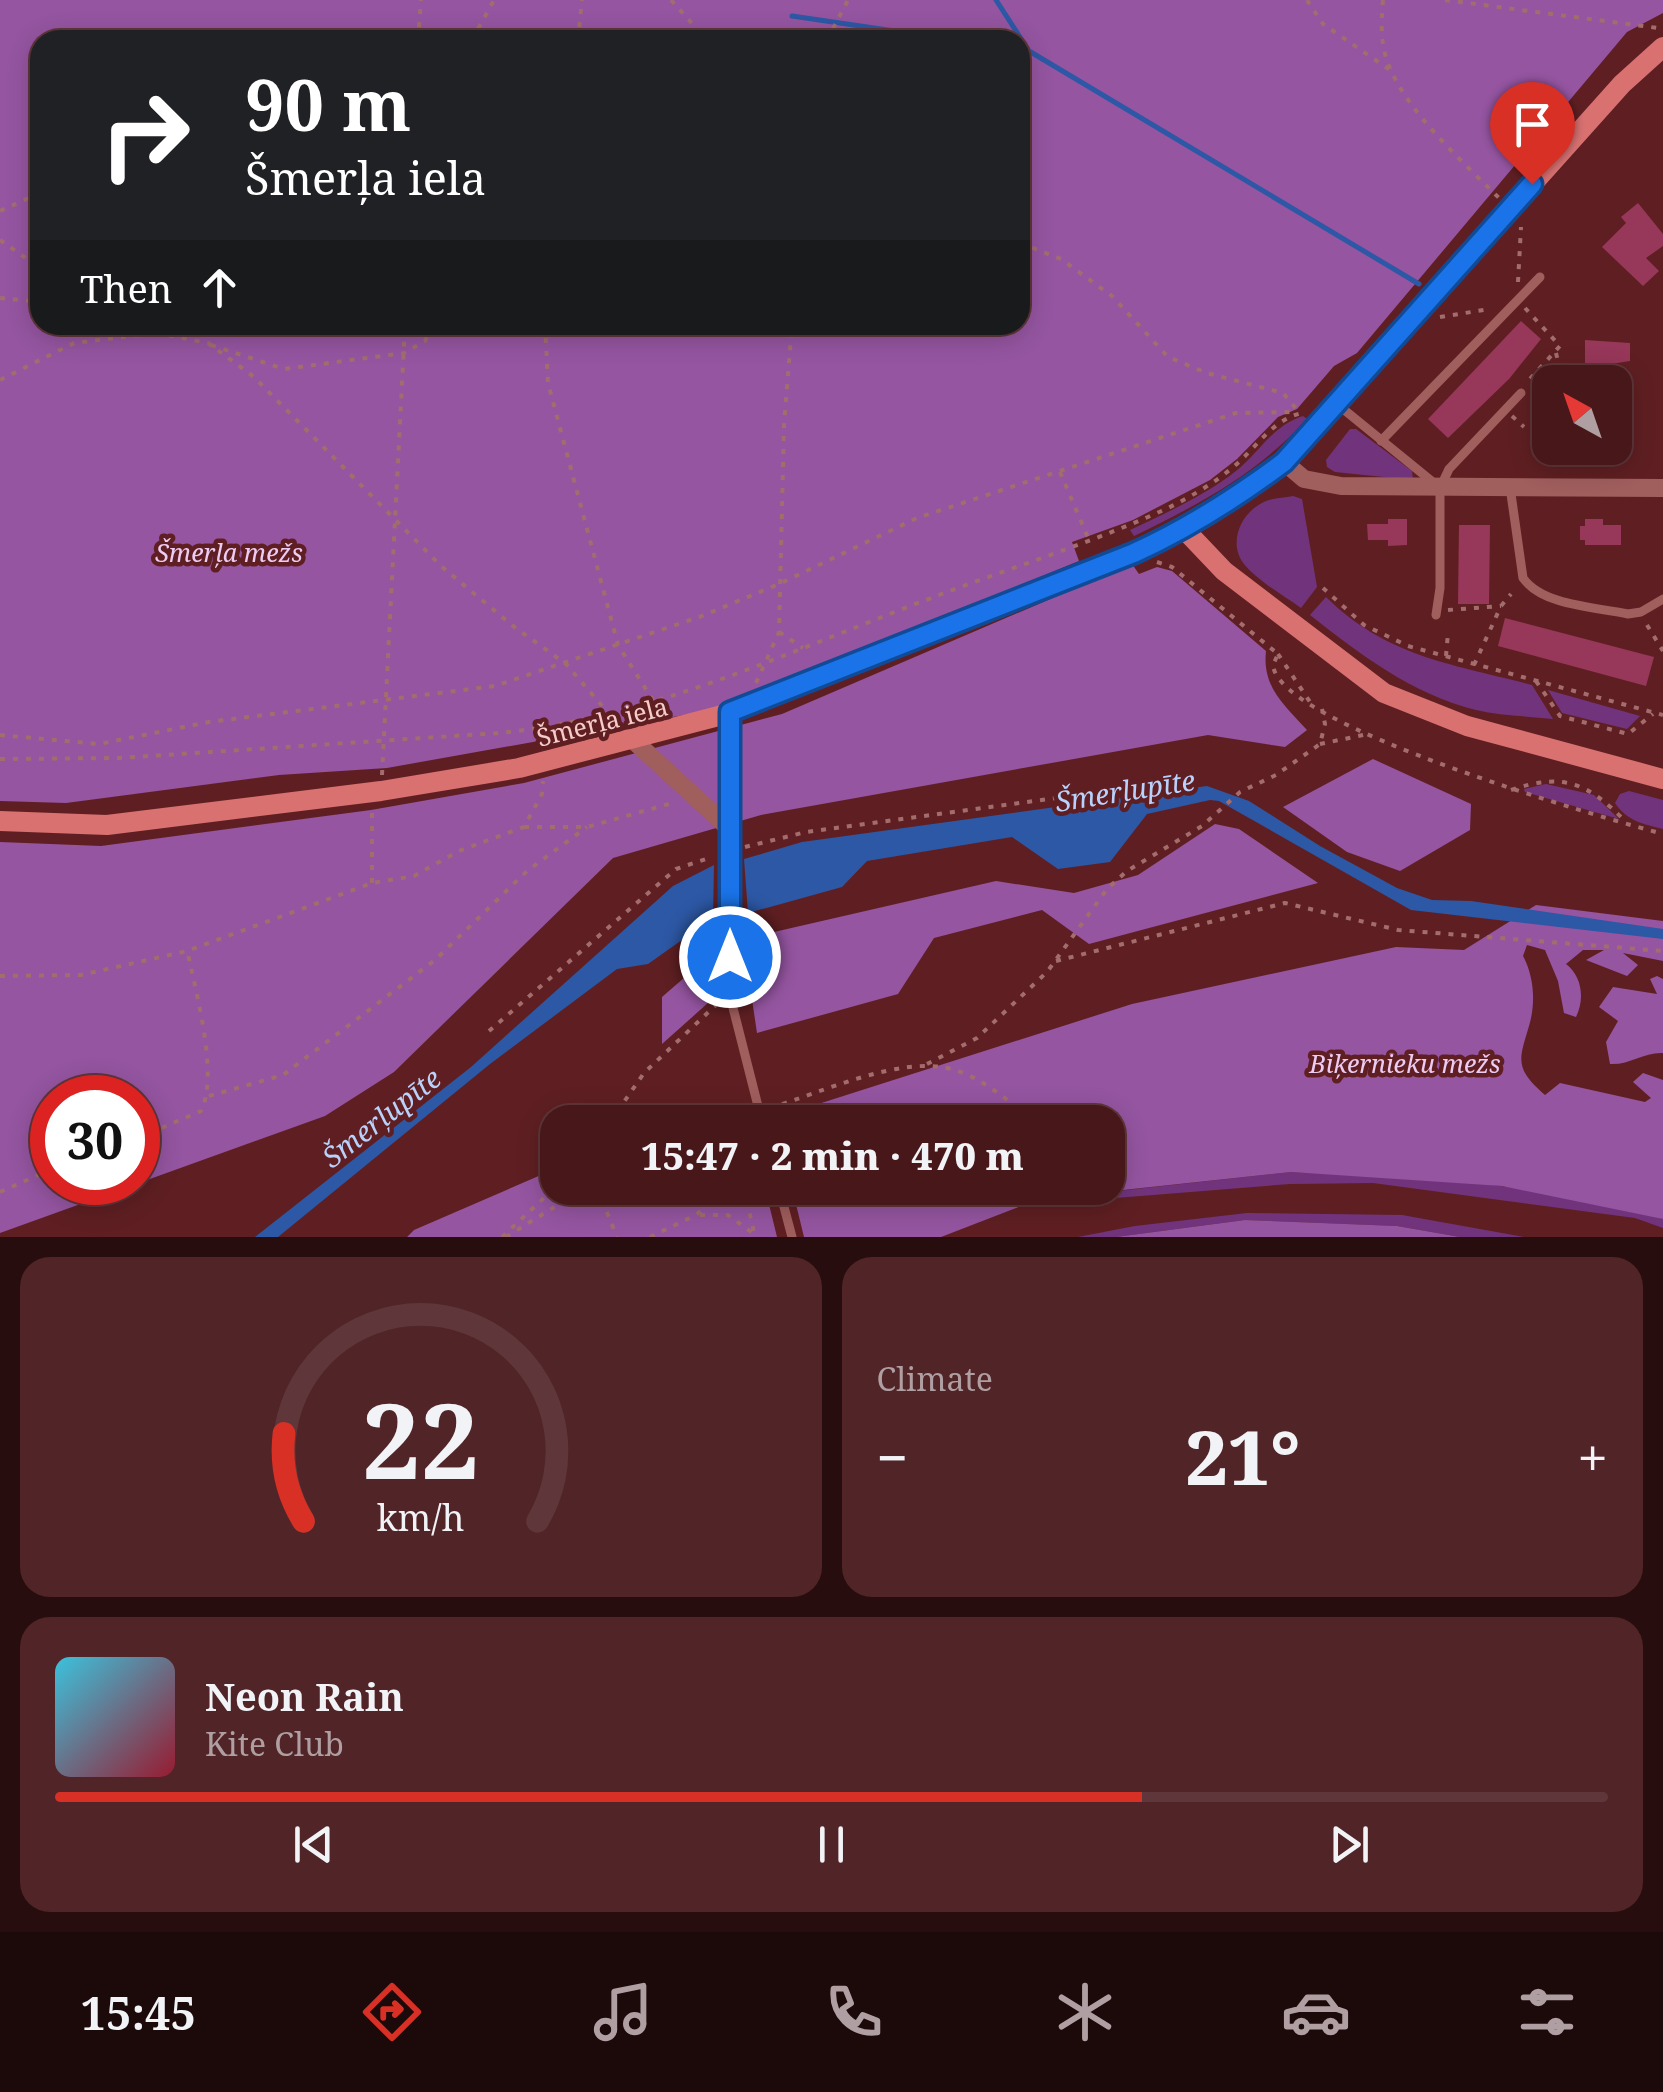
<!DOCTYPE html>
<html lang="en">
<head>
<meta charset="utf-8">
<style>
	:root { --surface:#47171a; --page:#512427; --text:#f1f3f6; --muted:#b09fa2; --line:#5f3639; --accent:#d93025 }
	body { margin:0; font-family:"Noto Serif",serif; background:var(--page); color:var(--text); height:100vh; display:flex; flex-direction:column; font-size:38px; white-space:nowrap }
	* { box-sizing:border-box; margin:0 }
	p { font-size:32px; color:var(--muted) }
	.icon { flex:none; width:55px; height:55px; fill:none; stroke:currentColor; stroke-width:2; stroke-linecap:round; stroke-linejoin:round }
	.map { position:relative; height:1237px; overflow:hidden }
	.panel { display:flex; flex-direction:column; gap:20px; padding:20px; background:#270d0e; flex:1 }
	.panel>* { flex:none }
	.hud { position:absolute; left:30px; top:30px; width:1000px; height:305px; border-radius:30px; box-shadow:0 5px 25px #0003,0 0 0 2px var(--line); background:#202124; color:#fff; overflow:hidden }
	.needle { width:65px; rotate:320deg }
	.fabs { position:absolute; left:1532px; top:365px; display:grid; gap:20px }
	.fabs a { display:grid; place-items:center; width:100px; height:100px; border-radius:20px; background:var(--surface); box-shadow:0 5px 25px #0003,0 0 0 2px var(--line); font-size:50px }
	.speed { position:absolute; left:30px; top:1075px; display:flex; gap:20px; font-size:50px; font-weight:700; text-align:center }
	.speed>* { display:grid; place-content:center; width:130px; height:130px; border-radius:50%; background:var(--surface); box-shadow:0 5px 25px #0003,0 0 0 2px var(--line); line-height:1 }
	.speed .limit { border:15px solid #d22; background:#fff; color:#111 }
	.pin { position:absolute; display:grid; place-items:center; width:85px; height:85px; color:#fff; margin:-102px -42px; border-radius:50% 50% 50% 0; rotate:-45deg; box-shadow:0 0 10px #0007 }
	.pin .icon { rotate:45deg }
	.me { position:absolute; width:110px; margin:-55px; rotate:0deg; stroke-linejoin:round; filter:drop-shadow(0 0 8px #0008) }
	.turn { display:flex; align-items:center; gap:35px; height:210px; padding:0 50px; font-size:45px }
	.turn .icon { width:130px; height:130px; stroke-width:2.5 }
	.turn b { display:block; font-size:70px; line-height:85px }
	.then { display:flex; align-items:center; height:95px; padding:0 50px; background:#0003; gap:20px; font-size:38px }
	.big { font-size:75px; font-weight:800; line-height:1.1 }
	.panel .card { flex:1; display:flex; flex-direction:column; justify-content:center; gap:15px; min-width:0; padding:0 35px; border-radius:30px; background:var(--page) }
	.panel .dial { align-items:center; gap:0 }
	.dial svg { height:260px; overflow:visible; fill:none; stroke:var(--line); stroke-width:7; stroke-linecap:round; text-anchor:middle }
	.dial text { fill:var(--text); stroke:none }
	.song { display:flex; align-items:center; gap:30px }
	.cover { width:120px; height:120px; border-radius:15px; background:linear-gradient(135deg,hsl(190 70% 55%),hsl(350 70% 35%)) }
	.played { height:10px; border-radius:5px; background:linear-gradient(90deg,var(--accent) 70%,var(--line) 70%) }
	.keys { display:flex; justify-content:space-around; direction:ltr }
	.heat { display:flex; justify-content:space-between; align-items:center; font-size:55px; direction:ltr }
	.panel .tiles { flex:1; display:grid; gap:20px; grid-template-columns:1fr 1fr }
	.card:last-child { grid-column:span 2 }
	.trip { position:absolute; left:540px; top:1105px; width:585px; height:100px; border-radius:30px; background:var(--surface); box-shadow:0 5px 25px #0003,0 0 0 2px var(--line); font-weight:800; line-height:100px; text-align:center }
	.menu { display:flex; height:160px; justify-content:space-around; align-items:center; background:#1c090a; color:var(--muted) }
	.menu .icon { width:70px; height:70px }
	.menu .selected { color:var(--accent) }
	.menu b { font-size:45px; color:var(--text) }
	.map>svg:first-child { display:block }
</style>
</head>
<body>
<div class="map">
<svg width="1663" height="1237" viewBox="0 0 1663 1237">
	<rect width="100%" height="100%" fill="#5f1f22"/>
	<g fill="#71347c">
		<path d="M1303 416 1307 419C1258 473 1198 505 1134 536L1130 530C1166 513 1204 496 1236 471 1260 452 1272 426 1303 416Z"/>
		<path d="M1350 429H1356L1412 471 1413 480 1335 472 1327 467 1326 460Z"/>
		<path d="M1293 496 1302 499 1317 587 1301 608C1283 595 1258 581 1244 564 1228 544 1240 514 1262 503 1271 498 1283 498 1293 496Z"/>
		<path d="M1326 597C1387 657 1452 664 1532 685L1553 719C1528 716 1501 716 1476 710 1412 694 1361 655 1310 615Z"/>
		<path d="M1548 690 1640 716 1627 729 1562 713Z"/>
		<path d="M1546 784 1594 795 1619 819 1525 792 1524 789Z"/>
		<path d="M1629 791 1663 800V829C1643 824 1627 821 1615 803L1620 794Z"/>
		<path d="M1291 1172C1415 1177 1543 1182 1663 1219V1228L1635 1218 1373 1183 1290 1184 1103 1199 1099 1193Z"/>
		<path d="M1247 1213 1402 1215 1524 1237H1460L1397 1226 1245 1220 1116 1237H1078L1135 1226Z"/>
	</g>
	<g fill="#9555a1" fill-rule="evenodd">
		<path d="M0 0H1663V13L1627 32 1357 353 1334 366 1297 409 1278 417 1237 459 1210 480 1133 520 1072 542 1079 561 723 708 387 768 279 775 66 803 0 801ZM40 40H1020V325H40Z"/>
		<path d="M1132 564 1139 574 1157 567 1172 571 1266 651C1262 687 1284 705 1307 730L1285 747 1208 735 761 815 613 858 394 1072 325 1116 0 1233V842L101 846 371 810 524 783 782 714ZM52 1098H138V1182H52Z"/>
		<path d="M1373 759 1471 804 1470 830 1400 871 1347 852 1283 807Z"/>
		<path d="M1215 824 1239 829 1318 883 1089 944 1042 910 934 938 898 994 757 1033 743 939 996 881 1074 893 1138 875Z"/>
		<path d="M1536 905 1663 921V961L1623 953 1638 965 1627 976 1586 960 1604 950H1583L1566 964C1582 976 1585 999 1576 1017L1564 1013 1558 981 1545 950 1527 945 1523 956C1534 976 1536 1003 1529 1026 1519 1060 1514 1068 1545 1095L1560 1083 1645 1102 1651 1098 1633 1082 1643 1073 1663 1080V1219L1502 1186 1291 1172 1039 1199 941 1237H804L792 1188H1108V1122H744L812 1106 1132 1004 1396 947 1464 950Z"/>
		<path d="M715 951 718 994 662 1044V997Z"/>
		<path d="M1657 976 1663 979V1053C1644 1052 1630 1065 1610 1064L1606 1042 1618 1021 1599 1007 1613 987 1657 994 1650 979Z"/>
		<path d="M557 1168 558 1188H765L777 1237H407L414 1230Z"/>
		<path d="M1245 1220 1397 1226 1460 1237H1116Z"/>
	</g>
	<g fill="#2d58a5">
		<path d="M1207 786 1249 801 1320 846 1397 888 1432 900 1471 901 1663 929V939L1411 910 1219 801 1210 800 1147 814 1110 862 1058 869 1012 837 867 861 842 887 748 913 744 859 802 842Z"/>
		<path d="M714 865 713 918 648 964 617 969 490 1064 278 1237H255L471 1067 673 886Z"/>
	</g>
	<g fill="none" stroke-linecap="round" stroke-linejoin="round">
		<g stroke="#2d58a5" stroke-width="5">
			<path d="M996 0 1029 51 1419 284"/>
			<path d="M792 16 956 40"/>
		</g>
	</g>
	<g fill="#97375a">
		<path d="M1638 203 1663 234V246L1646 258 1659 271 1643 286 1602 247 1626 223 1621 217Z"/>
		<path d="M1521 321 1541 339 1509 379 1448 438 1428 419Z"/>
		<path d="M1585 340 1630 343V361L1592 367 1593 364 1585 363Z"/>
		<path d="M1388 519H1407V545L1388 546V540H1368L1367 524H1388Z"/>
		<path d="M1585 519H1603V525H1621V545H1585V540H1580V526H1585Z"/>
		<path d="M1459 525H1490L1489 604H1458Z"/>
		<path d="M1505 618 1654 657 1646 686 1498 646Z"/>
	</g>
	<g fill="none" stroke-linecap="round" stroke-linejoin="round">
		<g stroke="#a36d6e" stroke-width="4" stroke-dasharray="5 8" stroke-linecap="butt">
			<path d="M671 0 707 40"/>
			<path d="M1307 0 1323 24 1390 70"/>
			<path d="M1383 0C1381 24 1380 46 1390 68 1409 114 1464 163 1499 198"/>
			<path d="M1445 0 1658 28"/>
			<path d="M418 40 421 0"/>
			<path d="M472 40 494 0"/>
			<path d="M578 40 582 0"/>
			<path d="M827 40 848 0"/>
			<path d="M0 211 40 193"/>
			<path d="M0 240 40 268"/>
			<path d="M1020 243 1061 259 1112 296 1168 357 1207 373 1283 393 1299 412"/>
			<path d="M1518 282 1521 227"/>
			<path d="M0 298 40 302"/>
			<path d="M1525 308 1560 346 1528 381"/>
			<path d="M1440 317 1490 309"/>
			<path d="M146 325 156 333 208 343 254 377 441 566 513 626 566 664 617 723"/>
			<path d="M545 325 548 383 618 645 661 713"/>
			<path d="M211 345 284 369 404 353 425 341 434 325"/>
			<path d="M1556 353 1563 382"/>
			<path d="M0 380 74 343 156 333"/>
			<path d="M1512 416 1524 427"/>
			<path d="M1601 448 1603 451"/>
			<path d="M1060 472 1089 540"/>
			<path d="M1157 562 1172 567 1278 654 1273 665C1278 726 1604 818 1663 834"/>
			<path d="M1323 588 1364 625 1408 646 1663 715"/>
			<path d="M1448 610 1501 606"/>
			<path d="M1647 625 1663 651"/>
			<path d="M779 632 803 648"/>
			<path d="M1278 654 1310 702"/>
			<path d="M1446 656 1448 633"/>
			<path d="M1474 665 1501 606 1511 594"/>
			<path d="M1536 681 1560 716 1628 734 1653 714"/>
			<path d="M756 683 779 632 784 425 792 325"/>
			<path d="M0 735 99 744 209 722 495 686 702 616 779 584 917 518 1236 413 1295 412"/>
			<path d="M1320 744 1368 734"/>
			<path d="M0 759 119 758 499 733C651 718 785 653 926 600 1006 569 1090 544 1168 508 1190 497 1213 484 1232 468 1256 449 1271 420 1302 413"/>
			<path d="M382 775 405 325"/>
			<path d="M1511 790C1564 772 1588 783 1626 822"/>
			<path d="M524 827H587L676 802"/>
			<path d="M745 847 806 832 1122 789"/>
			<path d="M372 883V812"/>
			<path d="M1056 961 1285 903 1398 930 1663 951"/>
			<path d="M0 976 81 975 187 951 372 883 414 876 459 851 524 827 542 794 543 781"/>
			<path d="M489 1031 676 869 712 857"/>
			<path d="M927 1064 977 1038 1047 972 1107 889 1127 871 1202 826 1240 792 1276 775 1320 744 1325 724 1322 709"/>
			<path d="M209 1096 283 1075 435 960 527 871 587 827"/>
			<path d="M770 1108C820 1093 901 1055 951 1069 983 1077 1011 1104 1037 1122"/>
			<path d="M610 1122 644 1073 717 1004"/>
			<path d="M729 1122 747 1116"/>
			<path d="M138 1138 201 1111C219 1075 196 993 188 954"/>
			<path d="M1108 1176 1111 1186"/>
			<path d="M597 1188 617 1237"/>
			<path d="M744 1188 755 1237"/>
			<path d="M0 1192 52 1169"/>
			<path d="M700 1215H728L754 1234"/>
			<path d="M502 1237 558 1185"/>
			<path d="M506 1237 585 1188"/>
			<path d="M650 1237 696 1215 726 1188"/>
		</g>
		<g stroke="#a05e5d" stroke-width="9">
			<path d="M1337 404 1434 483"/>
			<path d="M1381 441 1540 277"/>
			<path d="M1510 487 1523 578C1543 606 1596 607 1628 614L1641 612 1663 599"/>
			<path d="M1436 615 1440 588V488L1449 469 1521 393"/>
			<path d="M729 992 762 1122"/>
			<path d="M779 1188 792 1237"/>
		</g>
		<g stroke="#a05e5d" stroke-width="18">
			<path d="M1284 462 1304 479 1341 486 1663 488"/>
			<path d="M633 740 730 829"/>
			<path d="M729 992 730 713"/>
		</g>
		<g stroke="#d97171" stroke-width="20">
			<path d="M1185 530 1224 571 1384 693 1467 726 1663 779"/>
			<path d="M0 821 107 825 381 791 519 768 730 713 1134 553 1185 530 1284 462 1622 84 1663 47"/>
		</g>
	</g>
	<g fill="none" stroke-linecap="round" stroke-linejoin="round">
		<g stroke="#114b97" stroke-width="25">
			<path id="route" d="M730 957V712L1134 553C1189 528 1236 498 1284 462L1532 184"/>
		</g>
		<use href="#route" stroke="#1a73e8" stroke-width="18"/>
	</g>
	<g text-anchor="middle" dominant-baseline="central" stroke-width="9" stroke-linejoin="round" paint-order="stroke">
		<g font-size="25" font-style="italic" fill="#edccf4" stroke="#5f1f22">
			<text x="229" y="552">Šmerļa mežs</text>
			<text x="1405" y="1063">Biķernieku mežs</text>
		</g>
		<g font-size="25" fill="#f5ccca" stroke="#5f1f22">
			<text transform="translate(602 721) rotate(-14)">Šmerļa iela</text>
		</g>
		<g font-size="28" font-style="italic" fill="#b9d2fc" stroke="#5f1f22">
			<text transform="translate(1125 790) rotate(-9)">Šmerļupīte</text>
			<text transform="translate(381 1117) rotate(-38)">Šmerļupīte</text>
		</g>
	</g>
</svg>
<div class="fabs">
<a><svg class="needle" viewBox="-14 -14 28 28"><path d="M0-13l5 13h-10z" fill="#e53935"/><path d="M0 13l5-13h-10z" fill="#b09fa2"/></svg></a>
</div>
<div class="speed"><div class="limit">30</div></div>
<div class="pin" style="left:1532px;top:184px;background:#d93025"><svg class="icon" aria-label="arrive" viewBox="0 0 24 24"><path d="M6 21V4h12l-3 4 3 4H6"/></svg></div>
<svg class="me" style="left:730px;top:957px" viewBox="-20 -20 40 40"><circle r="17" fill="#1a73e8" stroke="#fff" stroke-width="3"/><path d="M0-11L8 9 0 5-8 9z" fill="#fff"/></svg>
<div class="trip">15:47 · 2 min · 470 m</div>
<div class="hud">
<div class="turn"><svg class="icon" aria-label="right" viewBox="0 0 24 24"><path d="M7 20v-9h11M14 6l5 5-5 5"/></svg><div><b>90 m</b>Šmerļa iela</div></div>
<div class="then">Then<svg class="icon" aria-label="ahead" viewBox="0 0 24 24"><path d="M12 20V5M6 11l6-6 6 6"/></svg></div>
</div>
</div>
<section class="panel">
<div class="tiles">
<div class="card dial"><svg viewBox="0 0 100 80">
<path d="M14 69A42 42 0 1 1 86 69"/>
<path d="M14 69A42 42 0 0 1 8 42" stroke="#d93025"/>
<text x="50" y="56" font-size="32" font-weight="700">22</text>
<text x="50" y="72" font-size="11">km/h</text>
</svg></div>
<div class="card"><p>Climate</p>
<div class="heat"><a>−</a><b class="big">21°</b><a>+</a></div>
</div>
<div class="card">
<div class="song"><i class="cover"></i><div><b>Neon Rain</b><p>Kite Club</p></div></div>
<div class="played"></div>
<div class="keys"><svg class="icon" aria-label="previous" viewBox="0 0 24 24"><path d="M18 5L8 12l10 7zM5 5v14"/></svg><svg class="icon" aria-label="pause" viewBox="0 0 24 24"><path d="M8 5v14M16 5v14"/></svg><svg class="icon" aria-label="next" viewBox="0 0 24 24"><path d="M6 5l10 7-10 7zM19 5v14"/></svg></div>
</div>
</div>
</section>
<nav class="menu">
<b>15:45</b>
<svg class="icon selected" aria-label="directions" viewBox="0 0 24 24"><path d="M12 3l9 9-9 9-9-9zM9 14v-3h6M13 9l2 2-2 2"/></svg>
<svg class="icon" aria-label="music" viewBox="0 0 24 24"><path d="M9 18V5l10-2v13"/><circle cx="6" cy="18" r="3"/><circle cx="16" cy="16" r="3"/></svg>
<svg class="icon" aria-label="phone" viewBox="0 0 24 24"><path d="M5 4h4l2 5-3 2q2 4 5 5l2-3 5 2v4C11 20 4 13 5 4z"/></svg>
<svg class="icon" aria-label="climate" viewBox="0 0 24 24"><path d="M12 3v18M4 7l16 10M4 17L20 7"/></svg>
<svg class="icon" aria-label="car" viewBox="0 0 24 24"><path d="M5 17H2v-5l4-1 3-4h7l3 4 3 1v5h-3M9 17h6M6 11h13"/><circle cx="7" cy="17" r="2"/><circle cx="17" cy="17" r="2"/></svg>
<svg class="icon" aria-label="filters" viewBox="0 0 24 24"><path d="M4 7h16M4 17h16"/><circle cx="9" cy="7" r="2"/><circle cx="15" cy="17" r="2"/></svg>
</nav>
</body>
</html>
